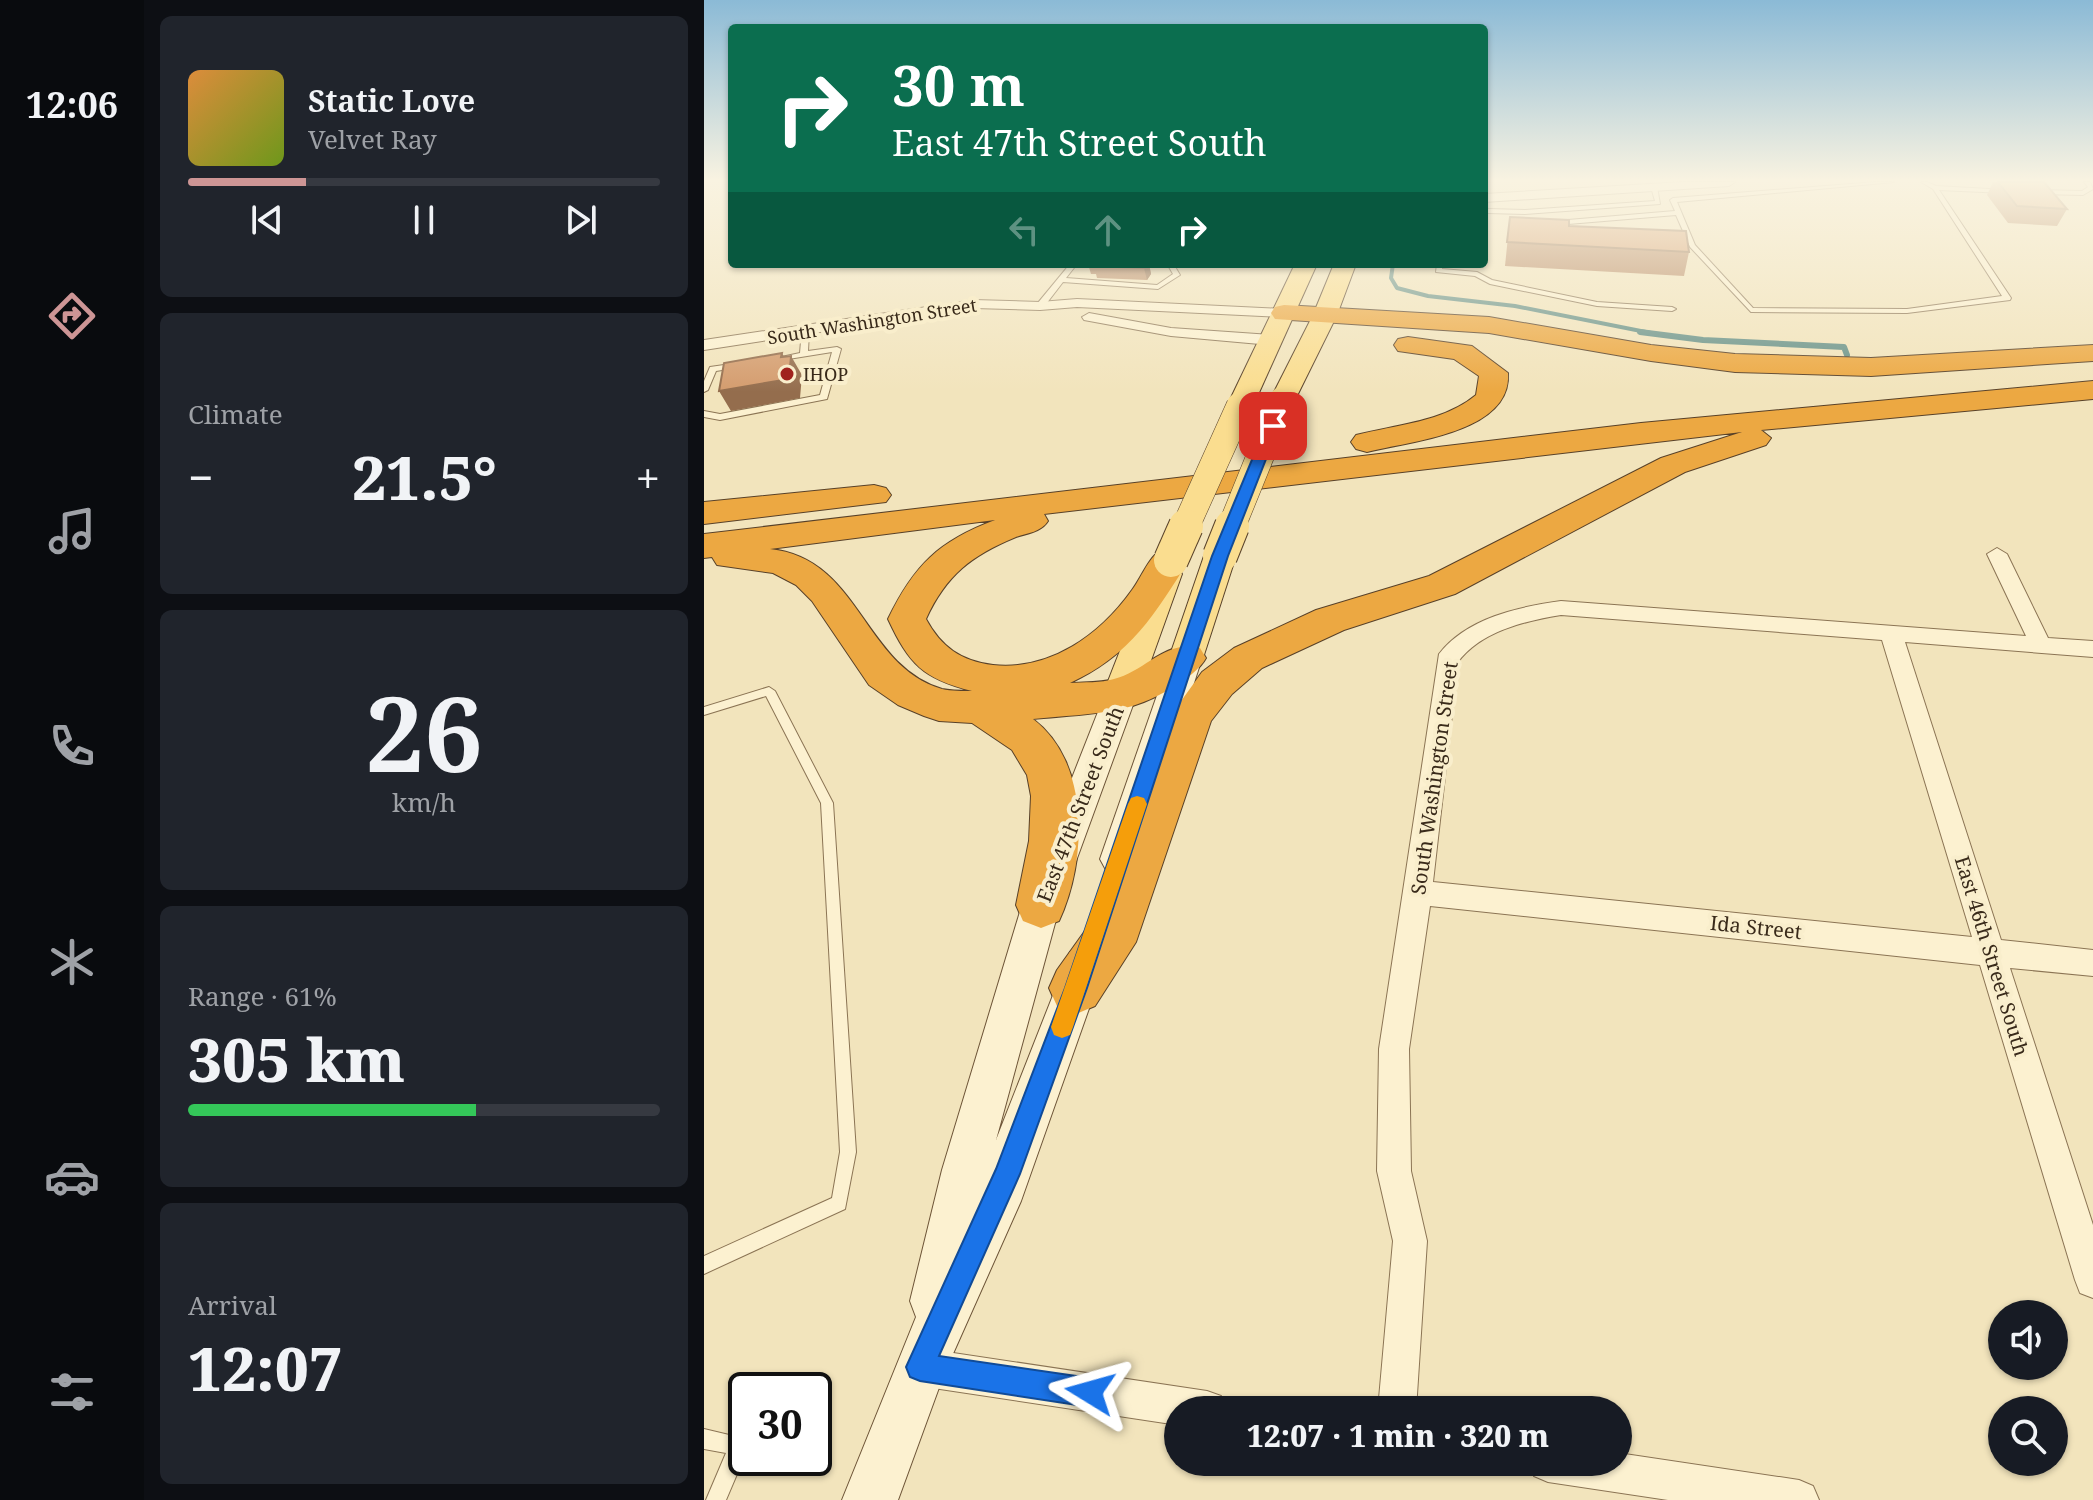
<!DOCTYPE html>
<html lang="en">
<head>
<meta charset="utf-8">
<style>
	:root { --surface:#171b24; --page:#20242c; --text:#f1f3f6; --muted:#9ea1a6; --line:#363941; --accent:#cd9595 }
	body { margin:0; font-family:"Noto Serif",serif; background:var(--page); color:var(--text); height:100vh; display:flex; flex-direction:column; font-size:30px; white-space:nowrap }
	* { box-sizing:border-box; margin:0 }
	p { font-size:26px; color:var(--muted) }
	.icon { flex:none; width:44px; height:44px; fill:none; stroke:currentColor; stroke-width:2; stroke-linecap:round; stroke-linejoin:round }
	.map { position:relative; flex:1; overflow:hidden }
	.sheet { display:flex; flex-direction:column; gap:16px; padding:16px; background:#0d0f14; width:560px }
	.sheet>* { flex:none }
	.hud { position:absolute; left:24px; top:24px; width:760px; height:244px; border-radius:8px; box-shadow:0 2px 6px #0004; background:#0b6e4f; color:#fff; overflow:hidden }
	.buttons { position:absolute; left:1284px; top:1300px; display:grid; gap:16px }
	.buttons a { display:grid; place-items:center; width:80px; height:80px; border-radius:50%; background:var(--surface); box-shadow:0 2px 6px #0004; font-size:40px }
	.speed { position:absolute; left:24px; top:1372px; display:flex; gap:16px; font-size:40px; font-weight:700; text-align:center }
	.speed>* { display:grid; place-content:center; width:104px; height:104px; border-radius:50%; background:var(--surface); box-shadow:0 2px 6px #0004; line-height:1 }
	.speed .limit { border:4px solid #111; border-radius:12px; background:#fff; color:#111 }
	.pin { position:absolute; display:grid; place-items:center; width:68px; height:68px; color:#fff; margin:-34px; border-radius:16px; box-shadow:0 4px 12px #0006 }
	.me { position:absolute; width:88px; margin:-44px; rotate:278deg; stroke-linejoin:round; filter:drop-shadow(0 0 6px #0008) }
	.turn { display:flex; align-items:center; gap:28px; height:168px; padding:0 32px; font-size:36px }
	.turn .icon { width:104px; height:104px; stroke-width:2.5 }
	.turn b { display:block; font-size:56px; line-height:68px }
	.lanes { display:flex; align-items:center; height:76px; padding:0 32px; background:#0003; justify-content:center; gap:40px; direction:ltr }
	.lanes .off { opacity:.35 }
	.big { font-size:60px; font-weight:800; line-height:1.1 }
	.sheet .card { flex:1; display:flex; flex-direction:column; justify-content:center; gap:12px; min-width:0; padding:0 28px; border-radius:12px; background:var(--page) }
	.sheet .dial { align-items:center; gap:0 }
	.dial b { font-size:104px; line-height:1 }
	.song { display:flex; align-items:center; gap:24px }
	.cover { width:96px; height:96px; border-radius:12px; background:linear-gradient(135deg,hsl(30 70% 55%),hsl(80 70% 35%)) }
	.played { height:8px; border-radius:4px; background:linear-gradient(90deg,var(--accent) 25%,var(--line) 25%) }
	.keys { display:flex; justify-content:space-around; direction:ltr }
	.heat { display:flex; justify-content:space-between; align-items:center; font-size:44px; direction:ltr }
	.charge { height:12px; border-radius:6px; background:linear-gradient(90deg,#34c759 61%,var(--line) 0) }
	.trip { position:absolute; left:460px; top:1396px; width:468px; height:80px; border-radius:40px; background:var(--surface); box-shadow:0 2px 6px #0004; font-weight:800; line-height:80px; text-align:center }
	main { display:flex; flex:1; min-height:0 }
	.dock { display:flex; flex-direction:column; width:144px; justify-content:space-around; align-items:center; background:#090b0e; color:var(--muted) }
	.dock .icon { width:56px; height:56px }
	.dock .on { color:var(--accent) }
	.dock b { font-size:36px; color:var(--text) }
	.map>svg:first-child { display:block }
</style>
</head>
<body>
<main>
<nav class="dock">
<b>12:06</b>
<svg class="icon on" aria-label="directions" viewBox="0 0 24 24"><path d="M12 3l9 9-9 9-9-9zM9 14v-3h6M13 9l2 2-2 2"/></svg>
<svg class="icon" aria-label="music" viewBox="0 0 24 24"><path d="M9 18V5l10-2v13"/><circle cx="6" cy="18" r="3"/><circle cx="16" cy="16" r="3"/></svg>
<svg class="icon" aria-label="phone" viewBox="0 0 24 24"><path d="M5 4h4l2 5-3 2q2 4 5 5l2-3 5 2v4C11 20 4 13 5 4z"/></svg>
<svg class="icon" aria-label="climate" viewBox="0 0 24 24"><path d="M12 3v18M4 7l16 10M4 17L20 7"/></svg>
<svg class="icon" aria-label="car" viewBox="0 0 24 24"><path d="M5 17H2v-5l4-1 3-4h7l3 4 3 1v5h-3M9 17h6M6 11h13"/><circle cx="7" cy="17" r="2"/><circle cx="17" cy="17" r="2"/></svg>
<svg class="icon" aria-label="filters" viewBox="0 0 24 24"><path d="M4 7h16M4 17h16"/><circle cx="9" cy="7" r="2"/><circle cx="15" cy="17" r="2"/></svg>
</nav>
<section class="sheet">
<div class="card">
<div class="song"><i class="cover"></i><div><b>Static Love</b><p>Velvet Ray</p></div></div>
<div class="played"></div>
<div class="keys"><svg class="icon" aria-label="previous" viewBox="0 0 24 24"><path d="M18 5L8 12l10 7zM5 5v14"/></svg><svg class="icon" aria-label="pause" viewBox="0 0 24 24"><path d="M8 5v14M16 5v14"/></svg><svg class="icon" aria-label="next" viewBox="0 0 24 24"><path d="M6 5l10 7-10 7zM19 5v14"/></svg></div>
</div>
<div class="card"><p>Climate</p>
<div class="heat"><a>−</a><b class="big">21.5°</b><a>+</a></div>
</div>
<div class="card dial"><b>26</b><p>km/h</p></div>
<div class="card"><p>Range · 61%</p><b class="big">305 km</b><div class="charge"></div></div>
<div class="card"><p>Arrival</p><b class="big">12:07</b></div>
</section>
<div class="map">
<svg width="1389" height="1500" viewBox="0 0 1389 1500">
	<rect width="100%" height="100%" fill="#f2e4bc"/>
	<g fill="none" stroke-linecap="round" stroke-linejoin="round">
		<path stroke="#679188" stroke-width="4" d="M689 264 687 278 693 288 724 296 811 306 952 334"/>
		<path stroke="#679188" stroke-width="6" d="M936 332 999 340 1140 347 1143 355"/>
		<g stroke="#8b7454" stroke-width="2">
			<g id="service">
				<path d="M1172 182H1190L973 202 991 245 1049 308 1203 309 1298 296 1229 189 1217 182H1223L1232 186 1303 190 1301 193 1235 190 1307 298 1306 300 1203 313 1047 312 986 247 972 215 852 225 849 223 852 221 971 211 966 200 969 198Z"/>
				<path d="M1380 182H1386L1389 189 1379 195 1335 194 1332 192 1335 190 1378 191 1384 187Z"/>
				<path d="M950 185 953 187 956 204 821 214 784 213 781 211 784 209 821 210 951 201 947 187Z"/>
				<path d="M366 264H373L362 278 453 285 469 274 465 267 459 264 470 265 476 275 454 289 359 282 339 308H333V304Z"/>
				<path d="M733 264H739L738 269 773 272 788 280 893 302 968 307 972 309 968 311 893 306 786 284 771 276 732 272Z"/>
				<path d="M98 329 105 331 104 351 133 347 137 349 123 399 16 420 0 417V411L16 414 116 395 128 352 72 361 68 359 96 353Z"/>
				<path d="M34 363 38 365 37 367 12 371 4 390 0 392V381L6 367Z"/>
				<path d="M65 687 71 691 129 803 152 1152 141 1209 0 1274V1256L128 1198 136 1152 117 803 62 696 0 715V707Z"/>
				<path d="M0 1429 42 1439V1453L22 1500H2L22 1453 0 1449Z"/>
			</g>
		</g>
		<g stroke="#8b7454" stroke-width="2">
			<g id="minor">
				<path d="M979 182H1031L1025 186 780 202V194Z"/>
				<path d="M373 299 580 309 587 313 580 317 373 307 336 310 270 308 0 350V340L270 300 336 302Z"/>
				<path d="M385 313 467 328 567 335 575 340 567 345 467 336 380 320 378 317Z"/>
				<path d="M1293 548 1303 554 1344 638 1389 641V657L1201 642 1297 940 1389 950V976L1306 968 1389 1225V1298L1376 1293 1371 1280 1276 965 726 906 705 1049 707 1171 723 1241 712 1410H674L689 1241 673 1171 675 1049 735 654C763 618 814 607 857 601L1322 636 1283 554ZM857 615 1178 640 1268 937 729 882 754 662C777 631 821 621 857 615Z"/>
				<path d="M216 1348 503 1391 517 1396 522 1410H474V1425L216 1386 203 1380 197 1367 203 1354Z"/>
				<path d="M914 1453 1095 1480 1109 1486 1115 1500H964L844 1482 830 1476 824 1462H914Z"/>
			</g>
		</g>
		<g stroke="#6d5437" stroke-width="2">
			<g id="secondary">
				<path d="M482 647 493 650 498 658 434 859 428 870 415 875 402 870 396 859 466 658 471 650Z"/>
				<path d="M417 682 428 685 433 694 356 905 292 1140 366 952 380 947 394 952 400 966 317 1201 240 1374 194 1500H138L212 1317 206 1301 238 1170 318 905 401 694 406 685Z"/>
			</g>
		</g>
		<g stroke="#584129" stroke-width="2">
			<g id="primary">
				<path d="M591 264H613L549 406 545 412H527L523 406Z"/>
				<path d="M630 264H652L633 315 588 406H570L566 400 609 315Z"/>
				<path d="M516 546 527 549 532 556 499 658 494 667 482 671 470 667 465 658 500 556 505 549Z"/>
				<path d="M462 563 473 567 478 574 435 694 430 704 417 707 404 704 399 694 446 574 451 567Z"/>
			</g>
		</g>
		<g stroke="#584129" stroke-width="2">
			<g id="motorway">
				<path d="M580 305 785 317 947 345 1031 354 1167 358 1389 345V361L1167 376 1031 372 947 361 785 333 571 319 567 313 571 307Z"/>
				<path d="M704 337 768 346 804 373C808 433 706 441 663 452L652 449 647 442 652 435C691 425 740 422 772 395L775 376 750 359 694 351 690 345 694 339Z"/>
				<path d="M1389 381V399L1057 430 1067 438 1062 445 981 472 751 594 640 630 558 668 528 694 507 721 432 942 391 1006 372 1014 353 1006 345 988 353 970 393 914 467 715 498 672 530 648 612 610 725 576 957 458 1038 432 340 514 344 521C337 532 324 533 312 537 268 555 242 575 222 619 237 647 257 661 289 665 346 671 396 635 428 590 436 580 445 557 456 551 464 547 472 549 480 552L485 560C451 614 427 655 366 683 380 682 397 683 410 679 441 671 464 638 496 648L502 658C490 680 443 704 417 709 389 715 358 716 329 719 387 763 383 861 355 921L337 928 319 921 312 905 325 841 327 796 323 775 308 750 268 723 235 721 220 716 194 705 165 685 108 601 92 585 69 573 13 565 8 557 0 558V534L937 423ZM291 520C235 541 210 565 184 619 205 664 219 679 268 691 259 691 247 691 238 689 159 666 156 558 66 549Z"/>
				<path d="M170 485 182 488 187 495 182 502 0 524V502Z"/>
			</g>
		</g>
		<use href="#service" fill="#fcf1d0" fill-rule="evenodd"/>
		<use href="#minor" fill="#fcf1d0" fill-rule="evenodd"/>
		<use href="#secondary" fill="#fcf1d0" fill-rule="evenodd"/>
		<use href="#primary" fill="#fadd8f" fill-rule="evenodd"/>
		<use href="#motorway" fill="#eca842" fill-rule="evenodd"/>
		<g stroke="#584129" stroke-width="28" stroke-linecap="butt">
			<g id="primary-bridge-far1">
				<path d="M481 528 536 406"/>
				<path d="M527 528 579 400"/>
			</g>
		</g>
		<g stroke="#584129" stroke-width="36" stroke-linecap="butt">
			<g id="primary-bridge">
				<path d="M516 556 528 526"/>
				<path d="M467 560 482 526"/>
			</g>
		</g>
		<use href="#primary-bridge-far1" stroke="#fadd8f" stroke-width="27"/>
		<use href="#primary-bridge" stroke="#fadd8f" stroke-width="34"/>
	</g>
	<g fill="#b6865f">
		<path d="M1289 182H1340L1363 209 1353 226 1304 223 1283 195Z"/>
		<path d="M806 217 865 226 985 252 980 276 801 266Z"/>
		<path d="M384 264H445L447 274 443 280 393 278 392 274H387Z"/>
	</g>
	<g fill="#946d4d">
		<path d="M443 264H445L447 274 443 280 440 268Z"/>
		<path d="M78 353 86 368 87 356 98 375 96 398 27 411 15 391 77 357Z"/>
	</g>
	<g fill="#d49c6e" stroke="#946d4d" stroke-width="2">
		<path d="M1294 182H1340L1363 209 1313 206Z"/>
		<path d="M806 217 865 220V226L982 231 985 252 803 242Z"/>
		<path d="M391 264H443L440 268 389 266Z"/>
		<path d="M78 353 77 357 87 356 85 379 15 391 20 363Z"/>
	</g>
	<linearGradient id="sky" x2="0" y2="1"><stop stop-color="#8bbad6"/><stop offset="0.46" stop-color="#f9f3e1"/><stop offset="1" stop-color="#f9f3e1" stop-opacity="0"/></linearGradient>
	<rect width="1389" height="392" fill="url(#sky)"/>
	<path fill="#1a73e8" stroke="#114b97" stroke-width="2" d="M569 422 575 426 524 556 383 988 316 1174 235 1356 386 1378 397 1382 401 1392 397 1403 386 1407 216 1381 206 1377 202 1367 292 1169 361 988 508 556 562 426Z"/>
	<path fill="#f59e0b" d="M433 796 440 798 443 804 369 1027 366 1035 358 1038 350 1035 347 1027 424 804 427 798Z"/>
	<circle fill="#a0221e" stroke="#f9eecc" stroke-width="3" cx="83" cy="374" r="8"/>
	<g text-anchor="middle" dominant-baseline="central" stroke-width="8" stroke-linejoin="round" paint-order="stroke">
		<g font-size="18" fill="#392a1a" stroke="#f9eecc">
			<text transform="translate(168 321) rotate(-9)">South Washington Street</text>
		</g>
		<g font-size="18" fill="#392a1a" stroke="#f9eecc" text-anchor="start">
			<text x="99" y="374">IHOP</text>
		</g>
		<g font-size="20" fill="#392a1a" stroke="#f9eecc">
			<text transform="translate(730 778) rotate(-82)">South Washington Street</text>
			<text transform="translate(376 804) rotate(-69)">East 47th Street South</text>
			<text transform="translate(1052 927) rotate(6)">Ida Street</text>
			<text transform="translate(1288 956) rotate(73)">East 46th Street South</text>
		</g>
	</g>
</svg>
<div class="buttons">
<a><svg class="icon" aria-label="sound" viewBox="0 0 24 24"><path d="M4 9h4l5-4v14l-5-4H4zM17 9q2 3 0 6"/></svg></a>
<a><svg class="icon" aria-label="search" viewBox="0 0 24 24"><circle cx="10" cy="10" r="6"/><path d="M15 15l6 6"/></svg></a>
</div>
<div class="speed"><div class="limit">30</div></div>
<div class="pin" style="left:569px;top:426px;background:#d93025"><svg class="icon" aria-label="arrive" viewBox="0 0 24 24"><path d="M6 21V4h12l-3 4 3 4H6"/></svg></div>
<svg class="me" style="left:386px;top:1392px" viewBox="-20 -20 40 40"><path d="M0-17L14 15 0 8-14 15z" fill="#1a73e8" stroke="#fff" stroke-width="4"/></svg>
<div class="trip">12:07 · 1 min · 320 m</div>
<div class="hud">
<div class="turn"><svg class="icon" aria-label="right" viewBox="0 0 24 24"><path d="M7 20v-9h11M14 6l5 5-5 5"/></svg><div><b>30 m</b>East 47th Street South</div></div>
<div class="lanes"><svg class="icon off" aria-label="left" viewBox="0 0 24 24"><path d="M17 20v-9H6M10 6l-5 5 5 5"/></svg><svg class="icon off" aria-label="ahead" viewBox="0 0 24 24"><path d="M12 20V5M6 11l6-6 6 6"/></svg><svg class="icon" aria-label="right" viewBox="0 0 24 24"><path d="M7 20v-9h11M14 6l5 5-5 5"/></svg></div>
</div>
</div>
</main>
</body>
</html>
